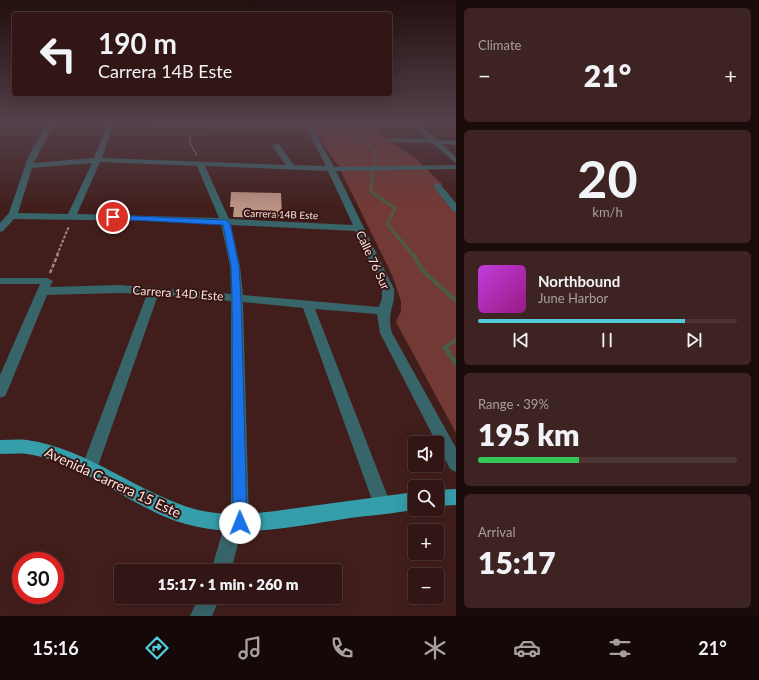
<!DOCTYPE html>
<html lang="en">
<head>
<meta charset="utf-8">
<style>
	:root { --surface:#311615; --page:#3d2322; --text:#f1f3f6; --muted:#a89fa0; --line:#4c3534; --accent:#52cbd9 }
	body { margin:0; font-family:Lato,sans-serif; background:var(--page); color:var(--text); height:100vh; display:flex; flex-direction:column; font-size:15px; white-space:nowrap }
	* { box-sizing:border-box; margin:0 }
	p { font-size:13px; color:var(--muted) }
	.icon { flex:none; width:22px; height:22px; fill:none; stroke:currentColor; stroke-width:2; stroke-linecap:round; stroke-linejoin:round }
	.map { position:relative; flex:1; overflow:hidden }
	.panel { display:flex; flex-direction:column; gap:8px; padding:8px; background:#1b0c0c; width:303px }
	.panel>* { flex:none }
	.banner { position:absolute; left:12px; top:12px; width:380px; height:84px; border-radius:4px; box-shadow:0 4px 16px #0002,0 0 0 1px var(--line); background:#311615; color:var(--text); overflow:hidden }
	.tools { position:absolute; left:408px; top:436px; display:grid; gap:8px }
	.tools a { display:grid; place-items:center; width:36px; height:36px; border-radius:4px; background:var(--surface); box-shadow:0 4px 16px #0002,0 0 0 1px var(--line); font-size:20px }
	.speed { position:absolute; left:12px; top:552px; display:flex; gap:8px; font-size:20px; font-weight:700; text-align:center }
	.speed>* { display:grid; place-content:center; width:52px; height:52px; border-radius:50%; background:var(--surface); box-shadow:0 4px 16px #0002,0 0 0 1px var(--line); line-height:1 }
	.speed .limit { border:6px solid #d22; background:#fff; color:#111 }
	.pin { position:absolute; display:grid; place-items:center; width:34px; height:34px; color:#fff; margin:-17px; border:2px solid #fff; border-radius:50%; box-shadow:0 1px 4px #0007 }
	.me { position:absolute; width:44px; margin:-22px; rotate:359deg; stroke-linejoin:round; filter:drop-shadow(0 0 3px #0008) }
	.turn { display:flex; align-items:center; gap:14px; height:84px; padding:0 20px; font-size:18px }
	.turn .icon { width:52px; height:52px; stroke-width:2.5 }
	.turn b { display:block; font-size:28px; line-height:34px }
	.big { font-size:30px; font-weight:800; line-height:1.1 }
	.panel .card { flex:1; display:flex; flex-direction:column; justify-content:center; gap:6px; min-width:0; padding:0 14px; border-radius:6px; background:var(--page) }
	.panel .dial { align-items:center; gap:0 }
	.dial b { font-size:52px; line-height:1 }
	.song { display:flex; align-items:center; gap:12px }
	.cover { width:48px; height:48px; border-radius:6px; background:linear-gradient(135deg,hsl(290 70% 55%),hsl(310 70% 35%)) }
	.played { height:4px; border-radius:2px; background:linear-gradient(90deg,var(--accent) 80%,var(--line) 80%) }
	.keys { display:flex; justify-content:space-around; direction:ltr }
	.heat { display:flex; justify-content:space-between; align-items:center; font-size:22px; direction:ltr }
	.charge { height:6px; border-radius:3px; background:linear-gradient(90deg,#34c759 39%,var(--line) 0) }
	.trip { position:absolute; left:114px; top:564px; width:228px; height:40px; border-radius:4px; background:var(--surface); box-shadow:0 4px 16px #0002,0 0 0 1px var(--line); font-weight:800; line-height:40px; text-align:center }
	.menu { display:flex; height:64px; justify-content:space-around; align-items:center; background:#140908; color:var(--muted) }
	.menu .icon { width:28px; height:28px }
	.menu .selected { color:var(--accent) }
	.menu b { font-size:18px; color:var(--text) }
	main { display:flex; flex:1; min-height:0 }
	.map>svg:first-child { display:block }
</style>
</head>
<body>
<main>
<div class="map">
<svg width="456" height="616" viewBox="0 0 456 616">
	<rect width="100%" height="100%" fill="#411e1c"/>
	<path fill="#733935" d="M310 122H373L386 139 414 157 443 185H434L456 212V433L396 322 401 311V301L392 275 338 165 314 131Z"/>
	<g fill="none" stroke-linecap="round" stroke-linejoin="round">
		<path stroke="#4b5b45" stroke-width="2.5" d="M347 122 360 139 375 150 372 181"/>
		<path stroke="#4b5b45" stroke-width="3" d="M372 180 371 192 395 208 387 224 413 255"/>
		<g stroke="#4b5b45" stroke-width="4">
			<path d="M413 254 423 271 456 301"/>
			<path d="M444 348 456 340"/>
		</g>
		<path stroke="#4b5b45" stroke-width="5" d="M445 347 456 364"/>
	</g>
	<path fill="#bc9483" d="M231 192 281 193 282 218 233 217 234 207H230Z"/>
	<g fill="none" stroke-linecap="round" stroke-linejoin="round">
		<path stroke="#a18481" stroke-width="1.5" stroke-dasharray="2.5 1" stroke-linecap="butt" d="M189 133 190 143 197 156"/>
		<path stroke="#a18481" stroke-width="2" stroke-dasharray="3 1.5" stroke-linecap="butt" d="M57 255 69 226"/>
		<path stroke="#a18481" stroke-width="2.5" stroke-dasharray="4 2" stroke-linecap="butt" d="M50 273 58 254"/>
		<g fill="#38656a" fill-rule="evenodd">
			<path d="M47 122H167L305 126 303 122H309L334 167 456 165V169L336 171 394 289C396 305 386 312 392 333L456 448V472L450 469 380 333 377 314 315 309 391 505 388 511 382 514 376 511 303 308 243 302 249 523 246 529 241 532 231 571H211L225 523 228 517 231 515V301L158 295 97 469 95 474 89 477 83 474 81 469 147 294 119 293 47 295 7 392 5 396 0 398V375L40 284H0V278H47L53 281 50 287 119 285 231 294 230 266 221 224 153 221 14 219 3 231 0 232V223L9 213 28 157ZM107 124 94 158 34 163 53 125ZM113 126 307 130 326 166 294 165 279 144H276L272 146 286 165 102 158ZM100 162 197 166 219 218 77 214ZM92 163 68 214 18 213 32 168ZM205 166 328 171 353 225 229 219ZM231 225 355 231 382 289V298L379 307 243 295 240 266Z"/>
			<path d="M410 122H417L437 140 456 141V145L442 144 456 157V163L432 143 390 142 386 140 390 138 427 139 416 128H375L372 126 375 124H411Z"/>
			<path d="M452 122H456V125Z"/>
			<path d="M437 183 440 184 456 203V212L453 211 433 186Z"/>
			<path d="M199 597H220L212 616H190Z"/>
		</g>
		<g fill="#359eaa" fill-rule="evenodd">
			<path d="M0 440C9 440 19 439 27 440 90 449 138 494 198 510 232 518 269 512 304 507 341 502 378 497 415 492L416 509C395 514 372 515 350 518 291 527 231 541 173 520 123 501 81 462 27 454 19 453 9 454 0 454Z"/>
			<path d="M456 489V505L437 506V490Z"/>
		</g>
	</g>
	<linearGradient id="sky" x2="0" y2="1"><stop stop-color="#24100f"/><stop offset="0.59" stop-color="#54414b"/><stop offset="1" stop-color="#54414b" stop-opacity="0"/></linearGradient>
	<rect width="456" height="208" fill="url(#sky)"/>
	<path fill="#1a73e8" stroke="#114b97" d="M110 215 226 220 230 223 239 266 241 297 247 523 245 528 240 530 235 528 233 523 232 297 231 266 223 225 113 219 110 218Z"/>
	<g text-anchor="middle" dominant-baseline="central" stroke-width="4" stroke-linejoin="round" paint-order="stroke">
		<g font-size="10" fill="#f9e1de" stroke="#361512">
			<text transform="translate(281 214) rotate(2)">Carrera 14B Este</text>
		</g>
		<g font-size="12" fill="#f9e1de" stroke="#361512">
			<text transform="translate(373 260) rotate(65)">Calle 76 Sur</text>
			<text transform="translate(178 293) rotate(4)">Carrera 14D Este</text>
		</g>
		<g font-size="14" fill="#f9e1de" stroke="#361512">
			<text transform="translate(113 482) rotate(25)">Avenida Carrera 15 Este</text>
		</g>
	</g>
</svg>
<div class="tools">
<a><svg class="icon" aria-label="sound" viewBox="0 0 24 24"><path d="M4 9h4l5-4v14l-5-4H4zM17 9q2 3 0 6"/></svg></a>
<a><svg class="icon" aria-label="search" viewBox="0 0 24 24"><circle cx="10" cy="10" r="6"/><path d="M15 15l6 6"/></svg></a>
<a>+</a>
<a>−</a>
</div>
<div class="speed"><div class="limit">30</div></div>
<div class="pin" style="left:113px;top:217px;background:#d93025"><svg class="icon" aria-label="arrive" viewBox="0 0 24 24"><path d="M6 21V4h12l-3 4 3 4H6"/></svg></div>
<svg class="me" style="left:240px;top:523px" viewBox="-20 -20 40 40"><circle r="19" fill="#fff"/><path d="M0-13L10 11 0 6-10 11z" fill="#1a73e8"/></svg>
<div class="trip">15:17 · 1 min · 260 m</div>
<div class="banner">
<div class="turn"><svg class="icon" aria-label="left" viewBox="0 0 24 24"><path d="M17 20v-9H6M10 6l-5 5 5 5"/></svg><div><b>190 m</b>Carrera 14B Este</div></div>
</div>
</div>
<section class="panel">
<div class="card"><p>Climate</p>
<div class="heat"><a>−</a><b class="big">21°</b><a>+</a></div>
</div>
<div class="card dial"><b>20</b><p>km/h</p></div>
<div class="card">
<div class="song"><i class="cover"></i><div><b>Northbound</b><p>June Harbor</p></div></div>
<div class="played"></div>
<div class="keys"><svg class="icon" aria-label="previous" viewBox="0 0 24 24"><path d="M18 5L8 12l10 7zM5 5v14"/></svg><svg class="icon" aria-label="pause" viewBox="0 0 24 24"><path d="M8 5v14M16 5v14"/></svg><svg class="icon" aria-label="next" viewBox="0 0 24 24"><path d="M6 5l10 7-10 7zM19 5v14"/></svg></div>
</div>
<div class="card"><p>Range · 39%</p><b class="big">195 km</b><div class="charge"></div></div>
<div class="card"><p>Arrival</p><b class="big">15:17</b></div>
</section>
</main>
<nav class="menu">
<b>15:16</b>
<svg class="icon selected" aria-label="directions" viewBox="0 0 24 24"><path d="M12 3l9 9-9 9-9-9zM9 14v-3h6M13 9l2 2-2 2"/></svg>
<svg class="icon" aria-label="music" viewBox="0 0 24 24"><path d="M9 18V5l10-2v13"/><circle cx="6" cy="18" r="3"/><circle cx="16" cy="16" r="3"/></svg>
<svg class="icon" aria-label="phone" viewBox="0 0 24 24"><path d="M5 4h4l2 5-3 2q2 4 5 5l2-3 5 2v4C11 20 4 13 5 4z"/></svg>
<svg class="icon" aria-label="climate" viewBox="0 0 24 24"><path d="M12 3v18M4 7l16 10M4 17L20 7"/></svg>
<svg class="icon" aria-label="car" viewBox="0 0 24 24"><path d="M5 17H2v-5l4-1 3-4h7l3 4 3 1v5h-3M9 17h6M6 11h13"/><circle cx="7" cy="17" r="2"/><circle cx="17" cy="17" r="2"/></svg>
<svg class="icon" aria-label="filters" viewBox="0 0 24 24"><path d="M4 7h16M4 17h16"/><circle cx="9" cy="7" r="2"/><circle cx="15" cy="17" r="2"/></svg>
<b>21°</b>
</nav>
</body>
</html>
